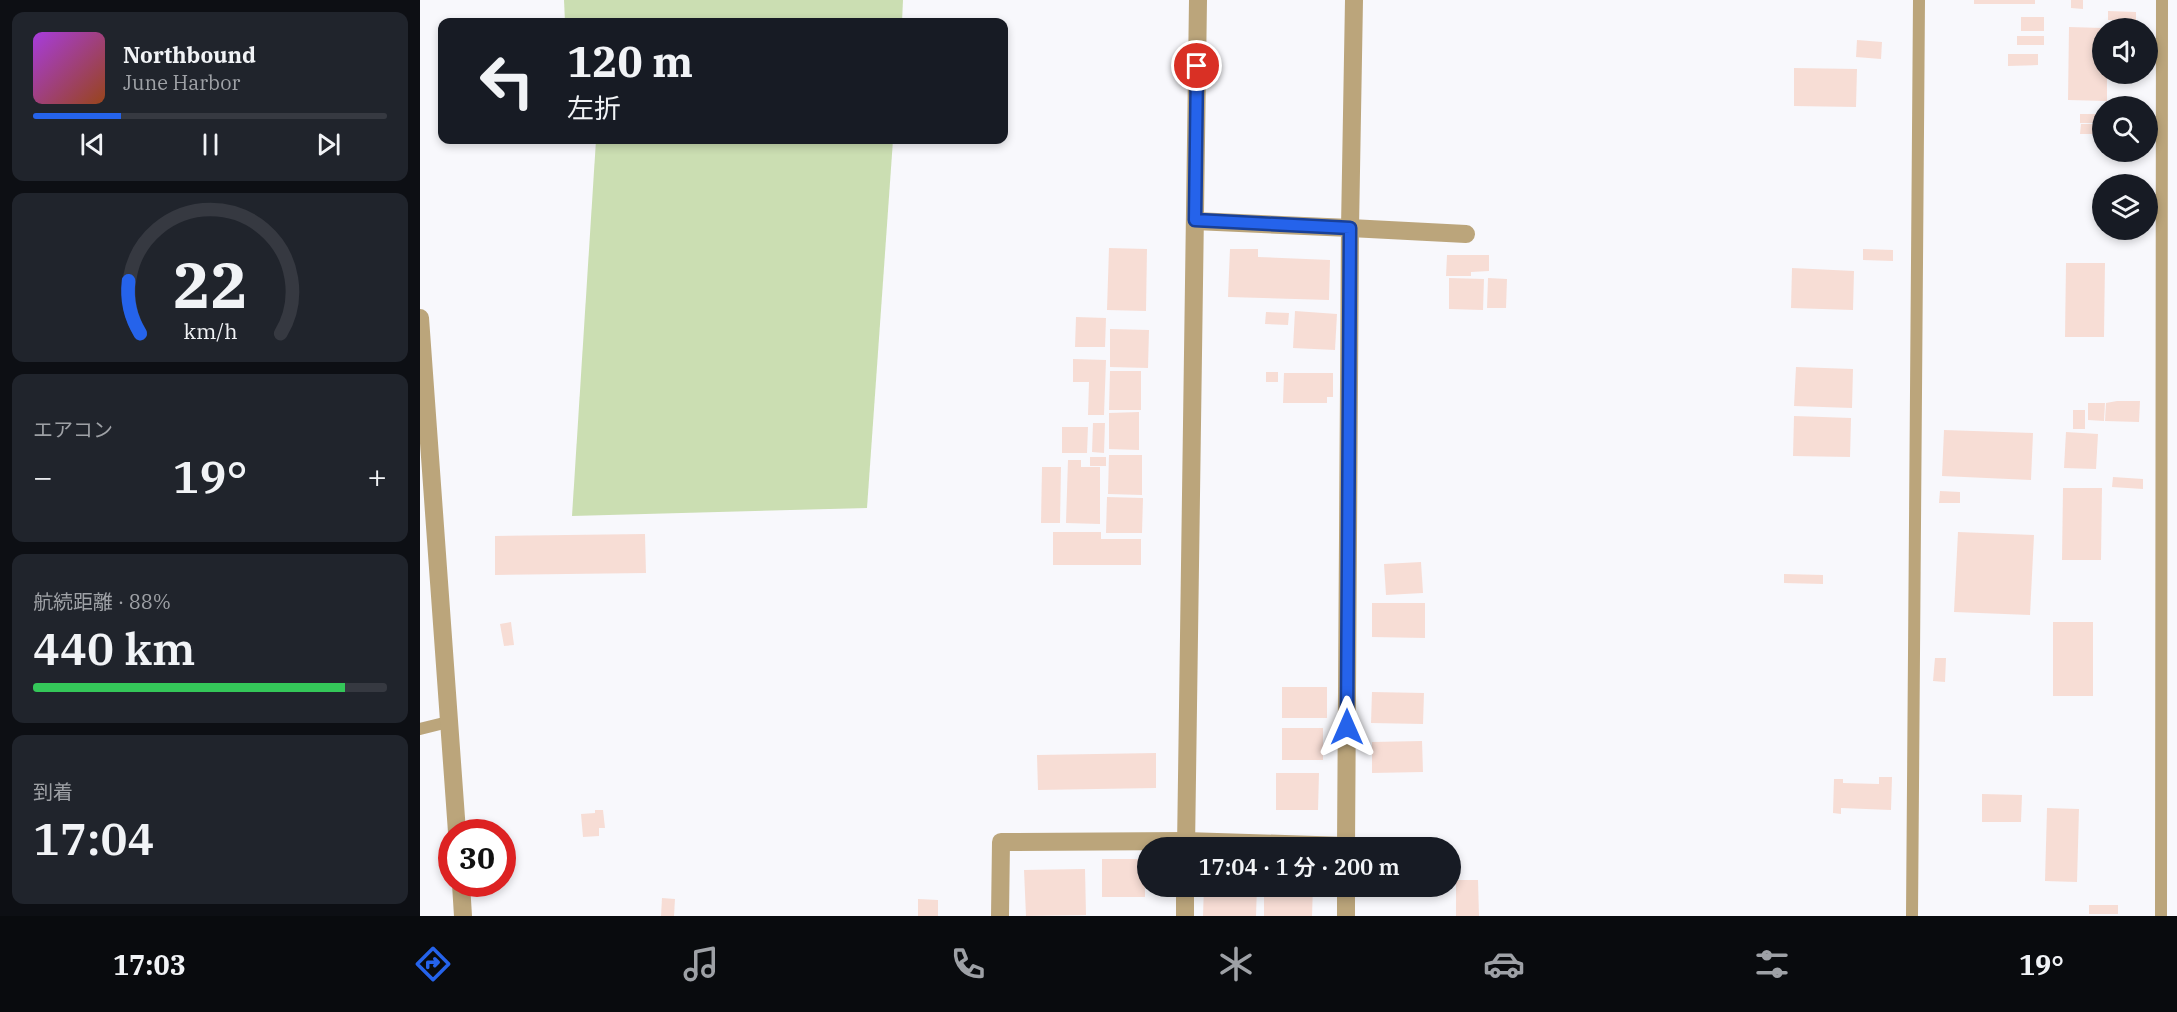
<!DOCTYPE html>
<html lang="ja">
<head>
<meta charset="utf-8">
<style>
	:root { --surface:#171b24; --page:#20242c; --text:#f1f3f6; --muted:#9ea1a6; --line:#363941; --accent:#2563eb }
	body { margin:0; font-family:"IBM Plex Serif","Noto Sans JP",serif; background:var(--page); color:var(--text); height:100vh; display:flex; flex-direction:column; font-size:22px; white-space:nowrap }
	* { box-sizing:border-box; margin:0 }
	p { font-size:20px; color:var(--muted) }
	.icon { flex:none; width:33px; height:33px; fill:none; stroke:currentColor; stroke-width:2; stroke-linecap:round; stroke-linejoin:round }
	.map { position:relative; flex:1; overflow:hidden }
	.sheet { display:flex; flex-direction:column; gap:12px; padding:12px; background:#0d0f14; width:420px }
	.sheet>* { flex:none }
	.top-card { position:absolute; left:18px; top:18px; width:570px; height:126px; border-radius:12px; box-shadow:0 3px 9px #0003; background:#171b24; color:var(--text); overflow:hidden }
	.fabs { position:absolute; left:1672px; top:18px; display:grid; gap:12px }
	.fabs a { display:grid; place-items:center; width:66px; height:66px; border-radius:50%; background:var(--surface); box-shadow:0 3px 9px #0003; font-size:30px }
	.speed { position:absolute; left:18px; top:819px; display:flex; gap:12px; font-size:30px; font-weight:700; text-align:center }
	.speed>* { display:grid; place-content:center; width:78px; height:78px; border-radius:50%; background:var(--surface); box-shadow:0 3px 9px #0003; line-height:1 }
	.speed .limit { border:9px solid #d22; background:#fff; color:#111 }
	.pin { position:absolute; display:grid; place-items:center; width:51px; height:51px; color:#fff; margin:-26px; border:3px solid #fff; border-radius:50%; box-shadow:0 2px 6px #0007 }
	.me { position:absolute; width:66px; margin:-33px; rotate:0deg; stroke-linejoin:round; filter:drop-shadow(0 0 4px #0008) }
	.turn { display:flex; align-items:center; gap:21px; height:126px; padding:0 30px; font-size:27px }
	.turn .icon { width:78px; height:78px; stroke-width:2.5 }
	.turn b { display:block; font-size:42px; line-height:51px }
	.big { font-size:45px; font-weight:600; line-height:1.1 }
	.sheet .card { flex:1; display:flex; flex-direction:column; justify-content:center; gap:9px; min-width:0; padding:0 21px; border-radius:12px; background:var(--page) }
	.sheet .dial { align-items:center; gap:0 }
	.dial svg { height:156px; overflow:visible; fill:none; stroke:var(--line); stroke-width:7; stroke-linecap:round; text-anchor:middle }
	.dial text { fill:var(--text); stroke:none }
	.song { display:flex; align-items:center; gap:18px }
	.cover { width:72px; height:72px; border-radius:9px; background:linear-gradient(135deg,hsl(280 70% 55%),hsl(20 70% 35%)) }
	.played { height:6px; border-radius:3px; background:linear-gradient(90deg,var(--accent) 25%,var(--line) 25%) }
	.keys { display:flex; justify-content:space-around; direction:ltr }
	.heat { display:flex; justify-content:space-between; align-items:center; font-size:33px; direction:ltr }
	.charge { height:9px; border-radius:4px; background:linear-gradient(90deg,#34c759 88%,var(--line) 0) }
	.trip { position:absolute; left:717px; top:837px; width:324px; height:60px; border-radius:30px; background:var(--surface); box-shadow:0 3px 9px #0003; font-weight:600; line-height:60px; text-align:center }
	.tabs { display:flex; height:96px; justify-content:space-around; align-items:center; background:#090b0e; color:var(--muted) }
	.tabs .icon { width:42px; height:42px }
	.tabs .on { color:var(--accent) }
	.tabs b { font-size:27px; color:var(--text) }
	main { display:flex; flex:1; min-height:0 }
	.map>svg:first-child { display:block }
</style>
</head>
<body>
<main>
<section class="sheet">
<div class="card">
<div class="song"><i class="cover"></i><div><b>Northbound</b><p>June Harbor</p></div></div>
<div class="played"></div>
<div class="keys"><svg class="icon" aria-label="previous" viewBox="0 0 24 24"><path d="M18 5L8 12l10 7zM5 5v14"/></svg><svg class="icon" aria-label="pause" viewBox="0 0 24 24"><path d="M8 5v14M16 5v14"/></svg><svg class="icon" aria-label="next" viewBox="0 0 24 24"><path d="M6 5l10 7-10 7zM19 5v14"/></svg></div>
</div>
<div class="card dial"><svg viewBox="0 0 100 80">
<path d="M14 69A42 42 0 1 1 86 69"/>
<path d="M14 69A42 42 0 0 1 8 42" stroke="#2563eb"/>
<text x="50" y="56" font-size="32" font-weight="700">22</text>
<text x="50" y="72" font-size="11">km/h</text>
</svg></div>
<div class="card"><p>エアコン</p>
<div class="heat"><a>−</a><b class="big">19°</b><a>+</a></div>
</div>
<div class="card"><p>航続距離 · 88%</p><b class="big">440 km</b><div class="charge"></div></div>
<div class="card"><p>到着</p><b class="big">17:04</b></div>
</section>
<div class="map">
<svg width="1757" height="916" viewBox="0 0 1757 916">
	<rect width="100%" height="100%" fill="#f8f8fc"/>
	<g fill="#cbdeb2">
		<path d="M144 0H483L482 22H145Z"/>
		<path d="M176 140H473L447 508 152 516Z"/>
	</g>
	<g fill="#f7ddd5">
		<rect x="1554" y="0" width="61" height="4"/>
		<path d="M1651 0H1663V9L1651 8Z"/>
		<path d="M1688 11 1716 12V21L1688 20Z"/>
		<rect x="1601" y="17" width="23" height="14"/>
		<path d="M1649 27 1683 28V74H1687V101L1648 100Z"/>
		<rect x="1597" y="36" width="27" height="9"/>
		<path d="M1437 40 1462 42 1461 59 1436 57Z"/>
		<path d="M1588 54H1618V65L1588 66Z"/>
		<path d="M1374 68 1437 69 1436 107 1374 106Z"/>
		<rect x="1660" y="114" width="23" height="9"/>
		<path d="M1661 124H1683V134H1660Z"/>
		<path d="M689 248 727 249 726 311 687 310Z"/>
		<path d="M810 249H838V257L910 260 909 300 808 297Z"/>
		<path d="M1443 249 1473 250V261L1443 260Z"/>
		<path d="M1027 255H1069V271L1051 272V276H1026Z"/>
		<path d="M1646 263H1685L1684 337H1645Z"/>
		<path d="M1372 268 1434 271 1433 310 1371 308Z"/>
		<path d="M1029 278 1064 279 1063 310 1029 309Z"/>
		<path d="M1068 278 1087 279 1086 308H1067Z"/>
		<path d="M875 311 917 314 915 350 873 348Z"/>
		<path d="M846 312 869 313 868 325 845 324Z"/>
		<path d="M656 317 686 318 685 347H655Z"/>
		<path d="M690 329 729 330 728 368 690 367Z"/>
		<path d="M653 359 686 360 684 415H668L669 382H653Z"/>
		<path d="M1376 367 1433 369 1432 408 1374 406Z"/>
		<path d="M690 371H721V410H689Z"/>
		<rect x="846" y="372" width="12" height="10"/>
		<path d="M864 373H913V397H907V403H863Z"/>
		<path d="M1697 401H1720L1719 422 1685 421 1686 403Z"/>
		<path d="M1668 403H1685L1684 421 1668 420Z"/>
		<rect x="1653" y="410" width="12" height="19"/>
		<path d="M719 412V450L689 449V413Z"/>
		<path d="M1374 416 1431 418 1430 457 1373 456Z"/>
		<path d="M673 423H685L684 453 672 452Z"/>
		<path d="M642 427H668L667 453H642Z"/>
		<path d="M1524 430 1613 433 1611 480 1522 476Z"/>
		<path d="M1646 432 1678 434 1676 469 1644 468Z"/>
		<path d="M689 455H722V495L688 494Z"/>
		<rect x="670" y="457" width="16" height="9"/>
		<path d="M648 460H661V467H680V524L646 523Z"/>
		<path d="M622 467H641L640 523H621Z"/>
		<path d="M1693 477 1723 479V489L1692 487Z"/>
		<path d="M1643 488H1682L1681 560H1642Z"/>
		<path d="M1520 491 1540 492V503H1519Z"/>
		<path d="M687 497 723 498 722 533H686Z"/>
		<path d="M633 532H681V539H721V565H633Z"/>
		<path d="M1538 532 1614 535 1610 615 1534 612Z"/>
		<path d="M225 534 226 573 75 575V536Z"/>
		<path d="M1001 562 1003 593 966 595 964 564Z"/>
		<path d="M1364 574 1403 575V584L1364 583Z"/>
		<path d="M952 603H1005V638L952 637Z"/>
		<path d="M91 622 94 645 84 646 80 624Z"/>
		<rect x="1633" y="622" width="40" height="74"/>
		<path d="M1515 658H1526L1525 682 1513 681Z"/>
		<rect x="862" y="687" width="45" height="31"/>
		<path d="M952 692 1004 693 1003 724 951 723Z"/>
		<rect x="862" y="728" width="41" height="32"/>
		<path d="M1002 741 1003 772 952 773V742Z"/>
		<path d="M736 753V788L618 790 617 755Z"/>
		<path d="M856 773H899L898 810H856Z"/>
		<path d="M1459 777H1472L1471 810 1421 808V814L1413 813 1414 779H1423V783L1459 784Z"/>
		<path d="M1562 794 1602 795 1601 822H1562Z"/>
		<path d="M1627 808 1659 809 1657 882 1625 881Z"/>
		<path d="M175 810H183L185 828H179V836L163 837 161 814 175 813Z"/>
		<rect x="682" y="859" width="43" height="38"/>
		<path d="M665 869 666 915 606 916 604 870Z"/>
		<path d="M1036 880H1058L1059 916H1036Z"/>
		<path d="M784 886H837L836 916H783Z"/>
		<path d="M844 886H893L892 916H844Z"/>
		<path d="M242 898 255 899 254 916H241Z"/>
		<path d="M498 899 518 900V916H498Z"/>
		<rect x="1669" y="905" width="29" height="9"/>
	</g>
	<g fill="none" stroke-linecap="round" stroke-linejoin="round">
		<g stroke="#bba57b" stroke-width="12">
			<path d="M0 729 28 722"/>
			<path d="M1492 916 1499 0"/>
			<path d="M1741 916 1742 0"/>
		</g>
		<g stroke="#bba57b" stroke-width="18">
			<path d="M934 0 930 228 1046 234"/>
			<path d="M775 221 930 228 926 848"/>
			<path d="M0 318 37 832"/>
			<path d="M766 848 778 0"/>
			<path d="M41 884 43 916"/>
			<path d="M580 916 581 842 766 841 926 846"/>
			<path d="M765 916V886"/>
			<path d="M926 916V886"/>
		</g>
	</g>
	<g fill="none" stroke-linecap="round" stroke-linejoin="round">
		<g stroke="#184099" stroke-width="15">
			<path id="route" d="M777 66 775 220 930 228 927 727"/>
		</g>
		<use href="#route" stroke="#2563eb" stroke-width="10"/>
	</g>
</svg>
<div class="fabs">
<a><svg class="icon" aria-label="sound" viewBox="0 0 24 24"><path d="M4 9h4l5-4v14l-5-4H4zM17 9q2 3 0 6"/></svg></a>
<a><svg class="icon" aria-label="search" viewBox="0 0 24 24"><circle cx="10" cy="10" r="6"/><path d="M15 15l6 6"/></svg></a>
<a><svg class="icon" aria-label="layers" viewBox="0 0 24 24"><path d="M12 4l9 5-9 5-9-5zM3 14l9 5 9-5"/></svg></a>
</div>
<div class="speed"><div class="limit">30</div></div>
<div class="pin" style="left:777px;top:66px;background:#d93025"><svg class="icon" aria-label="arrive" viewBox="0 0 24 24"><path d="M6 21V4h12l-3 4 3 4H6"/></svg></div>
<svg class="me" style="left:927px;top:727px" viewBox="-20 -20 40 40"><path d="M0-17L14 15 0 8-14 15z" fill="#2563eb" stroke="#fff" stroke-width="4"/></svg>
<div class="trip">17:04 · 1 分 · 200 m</div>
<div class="top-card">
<div class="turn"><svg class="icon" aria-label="left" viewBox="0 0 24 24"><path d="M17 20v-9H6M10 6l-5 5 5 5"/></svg><div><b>120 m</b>左折</div></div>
</div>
</div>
</main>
<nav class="tabs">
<b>17:03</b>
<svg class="icon on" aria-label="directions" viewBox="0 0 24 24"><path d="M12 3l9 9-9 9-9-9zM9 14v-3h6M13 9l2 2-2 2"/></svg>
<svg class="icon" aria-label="music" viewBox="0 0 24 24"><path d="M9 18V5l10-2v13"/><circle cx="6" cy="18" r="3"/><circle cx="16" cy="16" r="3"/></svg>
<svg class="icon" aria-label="phone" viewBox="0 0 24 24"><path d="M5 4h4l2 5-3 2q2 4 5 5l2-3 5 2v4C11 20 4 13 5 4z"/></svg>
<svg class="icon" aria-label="climate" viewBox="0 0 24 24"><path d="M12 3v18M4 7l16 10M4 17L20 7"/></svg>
<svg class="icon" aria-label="car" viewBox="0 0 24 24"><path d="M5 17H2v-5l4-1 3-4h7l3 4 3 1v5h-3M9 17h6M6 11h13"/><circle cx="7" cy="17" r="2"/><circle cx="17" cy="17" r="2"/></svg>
<svg class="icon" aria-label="filters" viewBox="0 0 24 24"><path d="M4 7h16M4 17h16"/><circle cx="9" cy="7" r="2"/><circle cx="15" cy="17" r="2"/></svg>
<b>19°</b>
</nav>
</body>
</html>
